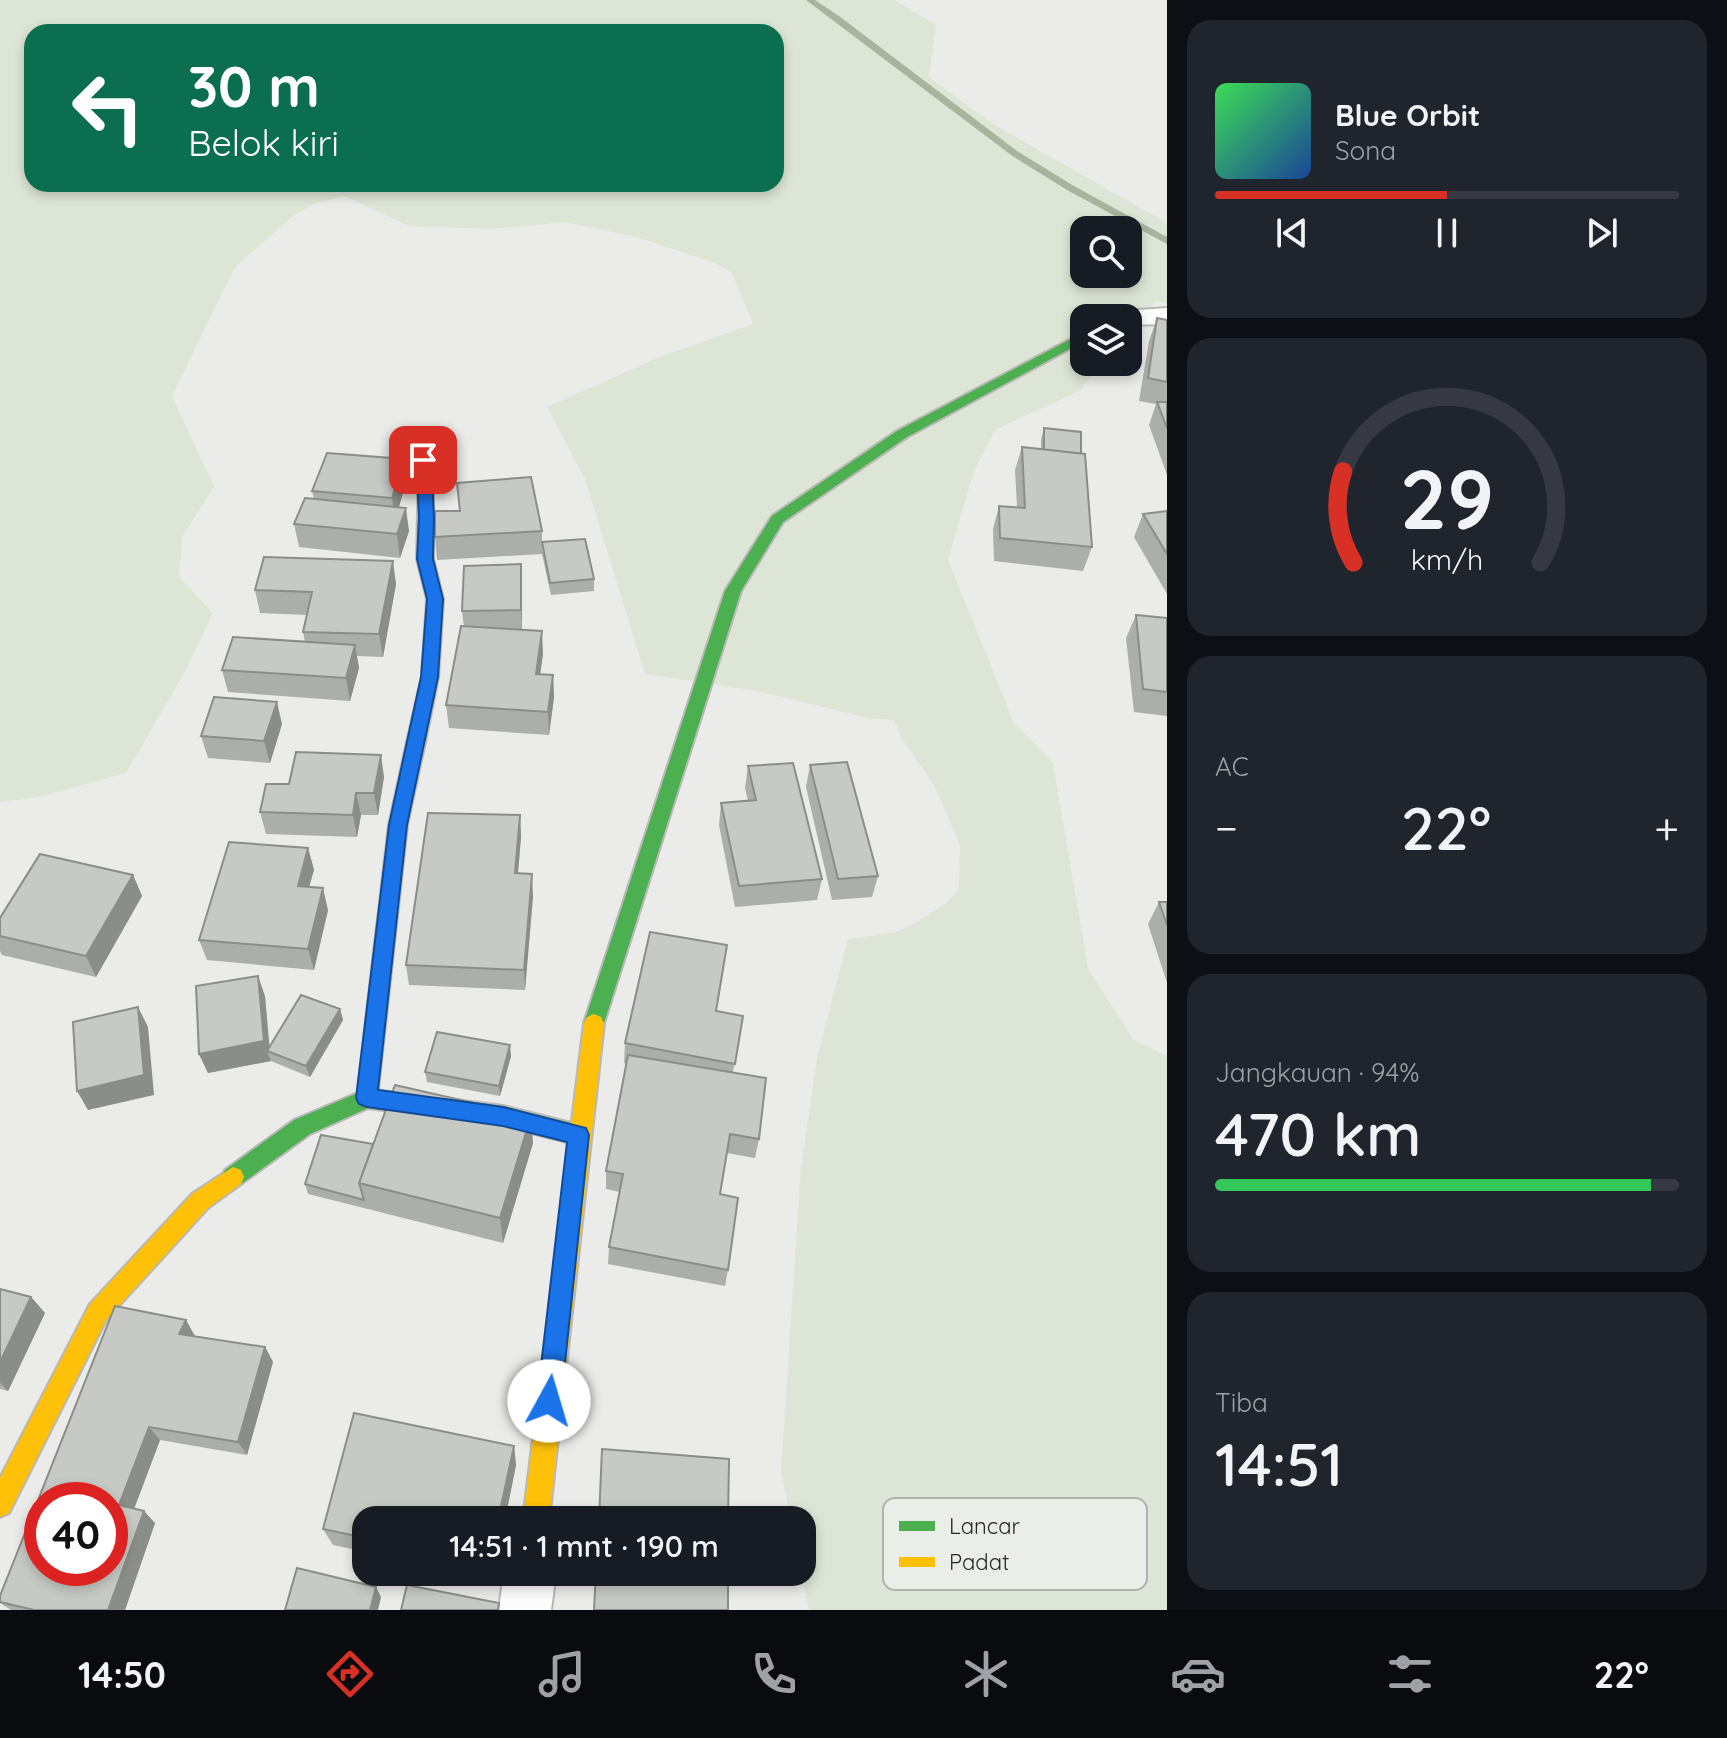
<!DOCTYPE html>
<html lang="id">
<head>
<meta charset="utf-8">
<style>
	:root { --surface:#171b24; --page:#20242c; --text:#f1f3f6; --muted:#9ea1a6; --line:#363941; --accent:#d93025 }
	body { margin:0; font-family:Quicksand,sans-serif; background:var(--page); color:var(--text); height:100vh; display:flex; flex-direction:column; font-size:30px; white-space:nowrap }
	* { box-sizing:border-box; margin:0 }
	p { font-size:26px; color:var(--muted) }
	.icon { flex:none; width:44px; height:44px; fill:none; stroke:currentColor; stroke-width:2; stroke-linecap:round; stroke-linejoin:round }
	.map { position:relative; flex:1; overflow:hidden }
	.sheet { display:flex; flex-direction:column; gap:20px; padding:20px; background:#0d0f14; width:560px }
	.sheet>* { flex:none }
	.guide { position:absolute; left:24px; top:24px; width:760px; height:168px; border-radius:24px; box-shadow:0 4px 12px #0003; background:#0b6e4f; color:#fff; overflow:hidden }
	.fabs { position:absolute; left:1070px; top:216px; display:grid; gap:16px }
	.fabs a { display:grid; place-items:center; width:72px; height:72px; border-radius:16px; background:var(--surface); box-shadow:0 4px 12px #0003; font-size:40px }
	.speed { position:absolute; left:24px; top:1482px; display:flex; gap:16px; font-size:40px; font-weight:700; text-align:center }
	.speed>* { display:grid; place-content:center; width:104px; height:104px; border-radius:50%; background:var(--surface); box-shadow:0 4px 12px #0003; line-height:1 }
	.speed .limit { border:12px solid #d22; background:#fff; color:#111 }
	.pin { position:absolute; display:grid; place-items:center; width:68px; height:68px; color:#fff; margin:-34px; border-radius:16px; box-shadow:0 4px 12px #0006 }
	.me { position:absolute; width:88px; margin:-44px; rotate:6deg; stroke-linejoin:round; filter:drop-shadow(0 0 6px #0008) }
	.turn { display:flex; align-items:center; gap:28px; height:168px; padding:0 32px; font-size:36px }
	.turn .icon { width:104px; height:104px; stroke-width:2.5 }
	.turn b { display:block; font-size:56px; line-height:68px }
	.big { font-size:60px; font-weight:600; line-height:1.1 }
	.sheet .card { flex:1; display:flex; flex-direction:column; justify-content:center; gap:12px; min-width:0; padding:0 28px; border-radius:24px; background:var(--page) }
	.sheet .dial { align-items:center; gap:0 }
	.dial svg { height:208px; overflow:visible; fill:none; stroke:var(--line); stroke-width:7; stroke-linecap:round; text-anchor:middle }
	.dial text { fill:var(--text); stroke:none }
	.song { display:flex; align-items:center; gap:24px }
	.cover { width:96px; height:96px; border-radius:12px; background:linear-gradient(135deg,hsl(130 70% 55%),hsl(220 70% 35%)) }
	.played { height:8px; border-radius:4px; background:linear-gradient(90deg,var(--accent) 50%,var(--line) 50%) }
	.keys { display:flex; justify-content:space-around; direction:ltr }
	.heat { display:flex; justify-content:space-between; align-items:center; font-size:44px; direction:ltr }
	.charge { height:12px; border-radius:6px; background:linear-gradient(90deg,#34c759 94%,var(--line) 0) }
	.trip { position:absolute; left:352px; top:1506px; width:464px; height:80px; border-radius:24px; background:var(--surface); box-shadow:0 4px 12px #0003; font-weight:600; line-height:80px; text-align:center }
	.tab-bar { display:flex; height:128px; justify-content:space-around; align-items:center; background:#090b0e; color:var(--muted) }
	.tab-bar .icon { width:56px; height:56px }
	.tab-bar .active { color:var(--accent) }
	.tab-bar b { font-size:36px; color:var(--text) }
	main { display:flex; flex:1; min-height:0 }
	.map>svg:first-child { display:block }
</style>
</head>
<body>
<main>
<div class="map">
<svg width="1167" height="1610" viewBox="0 0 1167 1610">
	<rect width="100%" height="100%" fill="#ebece9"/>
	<path fill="#dde5d6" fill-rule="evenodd" d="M0 0H894L936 25 929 77 991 123 1167 223V303L1156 302 1128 332V318H1084V362H1102L1081 390 995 430 974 471 948 560 1014 723 1053 763 1088 969 1134 1040 1167 1056V1610H809L801 1572 802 1520H791L781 1471 801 1168 817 1058 848 939 892 933 912 925 945 904 959 889 960 845 934 785 902 739 894 720 868 718 757 691 645 674 585 479 547 407 657 358 753 324 732 273 715 263 636 237 565 222 491 229 409 226 344 196 313 204 292 217 235 267 172 396 214 487 182 537 179 577 213 613 186 670 126 773 39 797 0 802ZM32 32H776V184H32ZM1084 230H1128V274H1084Z"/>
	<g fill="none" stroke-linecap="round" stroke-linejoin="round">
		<path fill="#a8b49e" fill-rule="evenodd" d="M806 0H815L839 16 1017 151 1074 186 1167 237V244L1067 190 1011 155Z"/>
		<g stroke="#b8b9b6" stroke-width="4">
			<g id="street">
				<path d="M1167 308V324L1128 325V318H1106L1110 312Z"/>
				<path d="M504 1572H556L551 1610H499Z"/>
			</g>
		</g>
		<g stroke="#b8b9b6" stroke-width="4">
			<g id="fast">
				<path d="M1084 332V341L907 437 783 522 741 591 604 1023 601 1029 594 1032 587 1029 584 1023 725 591 772 516 897 431Z"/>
				<path d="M423 455 428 457 433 468V559L443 599 438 677 425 742 416 749 407 742 422 677 427 599 417 559 419 468 416 460Z"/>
				<path d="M367 1089 503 1106 579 1125 587 1128 590 1135 587 1142 579 1145 503 1126 368 1108 310 1134 241 1184 233 1187 225 1184 222 1177 225 1170 294 1120Z"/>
			</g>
		</g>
		<g stroke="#b8b9b6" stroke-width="4">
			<g id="slow">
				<path d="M416 735 425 742 407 825 377 1098 374 1105 367 1107 360 1105 357 1098 389 825 407 742Z"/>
				<path d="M594 1014 601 1017 604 1023 549 1520H523L584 1023 587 1017Z"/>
				<path d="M233 1167 241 1170 244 1177 241 1184 208 1208 106 1320 9 1513 0 1517V1478L90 1304 192 1194Z"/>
			</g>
		</g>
		<use href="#street" fill="#fcfcfc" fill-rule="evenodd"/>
		<use href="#fast" fill="#4caf50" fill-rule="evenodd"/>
		<use href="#slow" fill="#ffc107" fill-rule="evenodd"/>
	</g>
	<g fill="#abaea9">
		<path d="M1157 318 1167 320V475L1149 425 1156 404 1139 401 1149 341Z"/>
		<path d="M1044 428 1081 454 1092 547 1083 571 994 561 993 529 999 506 1017 507 1015 470 1022 447 1041 449V439Z"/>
		<path d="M404 459 406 482 399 507 409 531 400 558 299 547 294 524 314 499 312 491Z"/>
		<path d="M457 483 542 531V542L594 579V591L551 595 542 554 437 560 435 537 460 511Z"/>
		<path d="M1167 511V594L1134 537 1143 514Z"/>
		<path d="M521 564 522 630 543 654 540 674 553 675 554 697 549 735 449 728 446 705 464 627 462 611Z"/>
		<path d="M396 584 383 657 357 656 359 668 350 701 228 692 222 670 305 642 303 632 307 615 260 613 255 590Z"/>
		<path d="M1136 615 1167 618V716L1134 712 1126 638Z"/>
		<path d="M282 724 270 763 208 758 201 736Z"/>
		<path d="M810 765 878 876 872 897 832 900 806 787Z"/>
		<path d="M748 766 822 879 817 900 735 907 719 825 721 803 748 801 745 788Z"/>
		<path d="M384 777 378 815H361L357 837 266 834 260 812 289 784Z"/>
		<path d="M520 815 521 837 518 873 533 896 525 990 409 985 406 965Z"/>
		<path d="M308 848 314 870 309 887 328 910 314 970 207 960 199 940Z"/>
		<path d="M133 875 142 896 96 977 2 955 0 951V918Z"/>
		<path d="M1159 902H1167V983L1148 924Z"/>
		<path d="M265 996 269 1047 340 1009 343 1020 310 1077 271 1061 208 1073 199 1054Z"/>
		<path d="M717 1011 743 1016 733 1072 759 1139 755 1158 727 1153 720 1194 728 1270 725 1286 608 1264 609 1247 620 1192 606 1189V1171L626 1064 624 1063 625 1043Z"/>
		<path d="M511 1056 500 1096 427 1082 425 1072Z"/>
		<path d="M533 1143 503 1243 308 1194 305 1184 373 1144Z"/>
		<path d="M0 1289 31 1297 45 1313 8 1391 0 1389Z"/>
		<path d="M195 1336 265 1347 273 1362 247 1455 160 1440 134 1509 155 1523 125 1610H11L0 1603V1596Z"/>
		<path d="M514 1446 516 1465 505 1520H366V1552L333 1545 323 1529Z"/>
		<path d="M460 1572H495L493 1579Z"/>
	</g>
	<g fill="#8b8d89">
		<path d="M404 459 406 482 395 521 392 498Z"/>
		<path d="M406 508 409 531 400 558 397 534Z"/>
		<path d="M393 561 396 584 383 657 379 634Z"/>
		<path d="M521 564 522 587V632L521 610Z"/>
		<path d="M542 631 543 654 537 696 536 674Z"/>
		<path d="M355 645 359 668 350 701 346 678Z"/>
		<path d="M553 675 554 697 549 735 548 712Z"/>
		<path d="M277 702 282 724 270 763 264 741Z"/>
		<path d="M381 755 384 777 378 815 374 793Z"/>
		<path d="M356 793 361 815 357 837 353 815Z"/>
		<path d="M520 815 521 837 516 895 515 873Z"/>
		<path d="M308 848 314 870 303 907 298 886Z"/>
		<path d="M532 874 533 896 525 990 524 970Z"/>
		<path d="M133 875 142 896 96 977 86 956Z"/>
		<path d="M323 888 328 910 314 970 308 949Z"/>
		<path d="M258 976 265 996 270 1052 267 1051 271 1061 208 1073 199 1054Z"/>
		<path d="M138 1007 148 1027 154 1095 88 1110 77 1091Z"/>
		<path d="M340 1009 343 1020 310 1077 306 1066Z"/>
		<path d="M510 1045 511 1056 500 1096 499 1086Z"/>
		<path d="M531 1116 533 1143 503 1243 500 1218Z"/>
		<path d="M31 1297 45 1313 8 1391 0 1383V1362Z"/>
		<path d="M186 1320 195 1336 189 1350 179 1334Z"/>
		<path d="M265 1347 273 1362 247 1455 238 1442Z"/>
		<path d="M149 1427 160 1440 131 1517 119 1505Z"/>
		<path d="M514 1446 516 1465 505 1520H498Z"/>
		<path d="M144 1511 155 1523 125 1610H108Z"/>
		<path d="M376 1587 381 1597 378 1610H370Z"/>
	</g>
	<g fill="#c7cac4" stroke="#8b8d89" stroke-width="2" fill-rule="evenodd">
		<path d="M1157 318 1167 320V382L1148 378Z"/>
		<path d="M1157 402H1167V428Z"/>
		<path d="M1044 428 1081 432V454L1044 450Z"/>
		<path d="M1022 447 1085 454 1092 547 1000 538 999 506 1025 508Z"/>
		<path d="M327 453 404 459 392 498 312 491Z"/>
		<path d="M531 477 542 531 435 537V511H460L457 483Z"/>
		<path d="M305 498 406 508 397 534 294 524Z"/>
		<path d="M1167 511V554L1143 514Z"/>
		<path d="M585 539 594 579 550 583 542 542Z"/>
		<path d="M264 557 393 561 379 634 303 632 312 592 255 590Z"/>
		<path d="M521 564V610L462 611 464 566Z"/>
		<path d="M1136 615 1167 618V692L1143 689Z"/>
		<path d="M461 626 542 631 536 674 553 675 548 712 446 705Z"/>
		<path d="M233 637 355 645 346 678 222 670Z"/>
		<path d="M214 697 277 702 264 741 201 736Z"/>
		<path d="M296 752 381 755 374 793H356L353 815 260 812 266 784H289Z"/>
		<path d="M847 762 878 876 838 879 810 765Z"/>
		<path d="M793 763 822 879 739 886 721 803 756 800 748 766Z"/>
		<path d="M428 813 520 815 515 873 532 874 524 970 406 965Z"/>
		<path d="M229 842 308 848 298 886 323 888 308 949 199 940Z"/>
		<path d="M40 854 133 875 86 956 0 936V918Z"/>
		<path d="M1159 902H1167V925Z"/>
		<path d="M650 932 727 945 716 1011 743 1016 735 1064 625 1043Z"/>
		<path d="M258 976 264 1041 199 1054 196 986Z"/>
		<path d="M301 995 340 1009 306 1066 267 1051Z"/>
		<path d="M138 1007 144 1075 77 1091 73 1022Z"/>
		<path d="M437 1032 510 1045 499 1086 425 1072Z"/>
		<path d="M628 1055 766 1078 759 1139 730 1134 720 1194 738 1198 728 1270 609 1247 623 1174 606 1171Z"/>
		<path d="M395 1085 531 1116 500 1218 359 1183Z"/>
		<path d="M321 1135 373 1144 359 1183 364 1200 305 1184Z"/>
		<path d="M0 1289 31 1297 0 1362Z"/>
		<path d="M115 1306 186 1320 179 1334 265 1347 238 1442 149 1427 119 1505 144 1511 108 1610H34L0 1602V1596ZM42 1500H110V1568H42Z"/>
		<path d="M354 1413 514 1446 498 1520H366V1538L323 1529Z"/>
		<path d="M602 1449 729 1459 728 1520H599Z"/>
		<path d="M297 1568 376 1587 370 1610H285Z"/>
		<path d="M596 1572H728V1610H594Z"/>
		<path d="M407 1585 499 1603 498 1610H401Z"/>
	</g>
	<path fill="#1a73e8" stroke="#114b97" stroke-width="2" d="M423 455 431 460 434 517 433 559 443 599 438 677 407 825 378 1090 503 1107 586 1128 589 1135 561 1401 557 1410 549 1414 540 1410 537 1401 567 1142 503 1126 367 1107 359 1104 356 1098 389 825 421 677 427 599 417 559 419 517 416 460Z"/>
	<rect x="883" y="1498" width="264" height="92" rx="12" fill="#ebede8" stroke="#b0b2ae" stroke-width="2"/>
	<rect x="899" y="1521" width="36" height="10" fill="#4caf50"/>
	<rect x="899" y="1557" width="36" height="10" fill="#ffc107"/>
	<g font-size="22" fill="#272827">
		<text x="949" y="1534">Lancar</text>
		<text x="949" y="1570">Padat</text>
	</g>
</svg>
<div class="fabs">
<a><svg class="icon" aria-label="search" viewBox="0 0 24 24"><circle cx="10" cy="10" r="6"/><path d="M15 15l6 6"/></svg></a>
<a><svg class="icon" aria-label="layers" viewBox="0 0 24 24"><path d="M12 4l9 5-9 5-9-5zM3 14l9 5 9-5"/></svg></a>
</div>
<div class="speed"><div class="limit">40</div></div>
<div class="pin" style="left:423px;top:460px;background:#d93025"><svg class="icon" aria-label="arrive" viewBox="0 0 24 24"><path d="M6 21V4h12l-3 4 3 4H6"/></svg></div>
<svg class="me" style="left:549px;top:1401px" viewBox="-20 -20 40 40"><circle r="19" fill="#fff"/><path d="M0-13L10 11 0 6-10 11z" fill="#1a73e8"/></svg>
<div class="trip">14:51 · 1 mnt · 190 m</div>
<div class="guide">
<div class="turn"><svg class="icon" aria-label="left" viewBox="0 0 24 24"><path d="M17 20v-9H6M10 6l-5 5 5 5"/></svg><div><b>30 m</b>Belok kiri</div></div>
</div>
</div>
<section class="sheet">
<div class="card">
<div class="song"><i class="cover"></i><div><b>Blue Orbit</b><p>Sona</p></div></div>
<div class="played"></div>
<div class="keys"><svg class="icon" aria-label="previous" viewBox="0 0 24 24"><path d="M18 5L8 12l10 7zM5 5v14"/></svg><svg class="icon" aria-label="pause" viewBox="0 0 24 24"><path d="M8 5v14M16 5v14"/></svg><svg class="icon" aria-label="next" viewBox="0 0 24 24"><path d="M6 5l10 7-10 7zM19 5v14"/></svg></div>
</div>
<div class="card dial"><svg viewBox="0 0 100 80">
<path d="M14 69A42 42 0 1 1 86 69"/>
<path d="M14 69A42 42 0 0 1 10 34" stroke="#d93025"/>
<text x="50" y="56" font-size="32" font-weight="700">29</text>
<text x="50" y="72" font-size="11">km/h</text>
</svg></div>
<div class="card"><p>AC</p>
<div class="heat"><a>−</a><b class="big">22°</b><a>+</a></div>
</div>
<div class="card"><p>Jangkauan · 94%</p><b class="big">470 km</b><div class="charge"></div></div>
<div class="card"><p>Tiba</p><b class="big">14:51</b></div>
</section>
</main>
<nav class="tab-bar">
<b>14:50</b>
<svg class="icon active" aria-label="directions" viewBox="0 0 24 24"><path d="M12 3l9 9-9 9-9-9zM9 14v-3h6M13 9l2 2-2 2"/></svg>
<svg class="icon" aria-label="music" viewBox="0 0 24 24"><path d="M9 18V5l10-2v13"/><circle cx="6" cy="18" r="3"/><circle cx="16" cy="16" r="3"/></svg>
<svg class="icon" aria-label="phone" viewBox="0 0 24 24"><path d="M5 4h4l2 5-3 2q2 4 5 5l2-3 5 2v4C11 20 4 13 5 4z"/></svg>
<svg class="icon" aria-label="climate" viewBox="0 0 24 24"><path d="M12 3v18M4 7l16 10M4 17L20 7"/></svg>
<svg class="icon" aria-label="car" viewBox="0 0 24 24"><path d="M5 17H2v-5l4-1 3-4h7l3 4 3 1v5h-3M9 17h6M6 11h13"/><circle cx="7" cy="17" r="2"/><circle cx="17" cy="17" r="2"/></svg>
<svg class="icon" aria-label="filters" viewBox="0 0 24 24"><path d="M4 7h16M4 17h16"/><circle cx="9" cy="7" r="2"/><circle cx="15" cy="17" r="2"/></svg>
<b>22°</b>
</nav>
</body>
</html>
